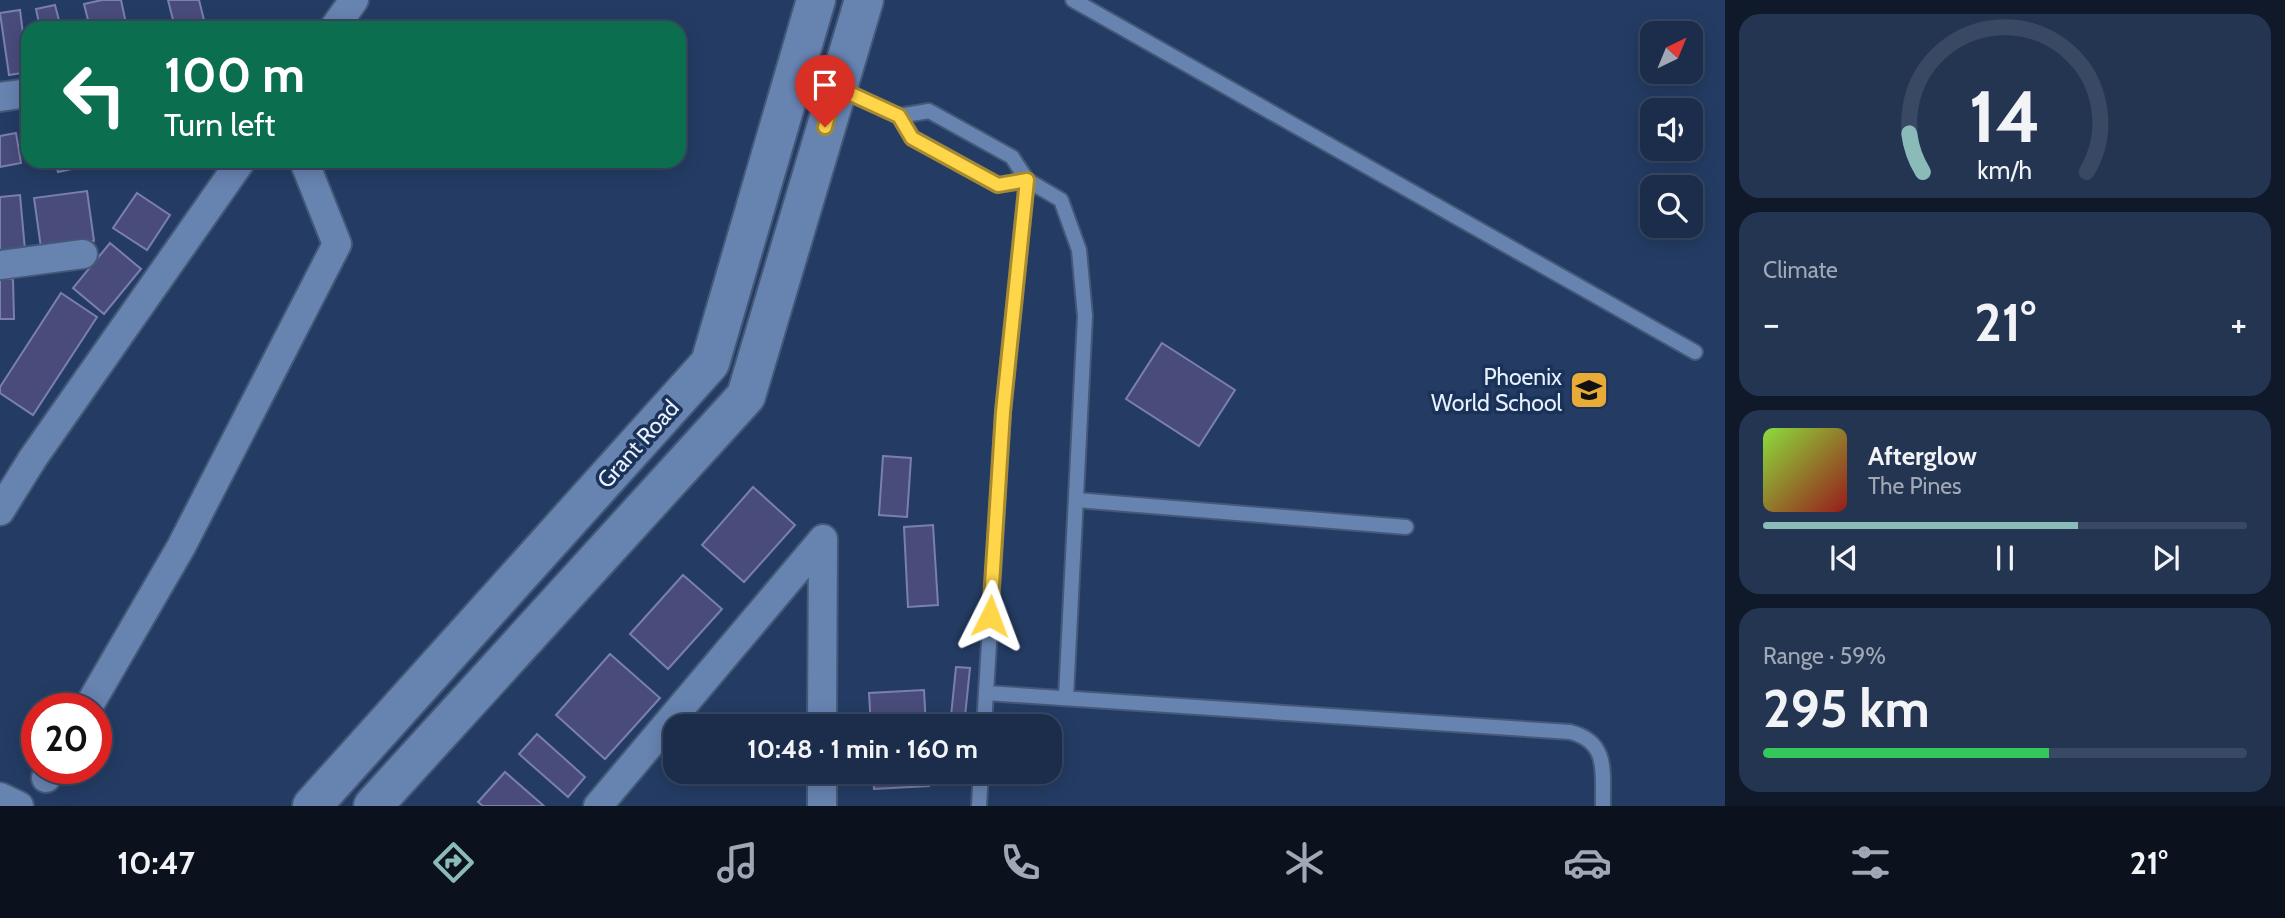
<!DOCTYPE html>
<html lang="en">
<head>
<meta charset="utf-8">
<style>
	:root { --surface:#1b2d4b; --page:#243552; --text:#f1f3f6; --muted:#a0a8b5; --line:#394963; --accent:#8bbbb9 }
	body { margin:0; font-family:Cabin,sans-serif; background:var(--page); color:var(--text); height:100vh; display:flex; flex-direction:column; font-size:26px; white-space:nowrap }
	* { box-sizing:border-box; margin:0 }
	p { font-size:23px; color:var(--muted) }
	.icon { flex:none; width:38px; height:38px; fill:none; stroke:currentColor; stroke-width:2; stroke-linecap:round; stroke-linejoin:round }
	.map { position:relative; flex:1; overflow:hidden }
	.details { display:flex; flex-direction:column; gap:14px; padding:14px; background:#0f1929; width:560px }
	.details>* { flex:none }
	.guide { position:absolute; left:21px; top:21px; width:665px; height:147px; border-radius:21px; box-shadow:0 4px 18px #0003,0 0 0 2px var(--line); background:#0b6e4f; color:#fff; overflow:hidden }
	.needle { width:46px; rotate:43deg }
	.buttons { position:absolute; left:1640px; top:21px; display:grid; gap:14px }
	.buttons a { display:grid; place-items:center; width:63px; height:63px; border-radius:14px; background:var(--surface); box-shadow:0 4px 18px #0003,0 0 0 2px var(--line); font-size:35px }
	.speed { position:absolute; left:21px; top:693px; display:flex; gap:14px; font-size:35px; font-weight:700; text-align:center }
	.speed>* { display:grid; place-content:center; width:91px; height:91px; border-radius:50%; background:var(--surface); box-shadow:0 4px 18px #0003,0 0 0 2px var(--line); line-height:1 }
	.speed .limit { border:10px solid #d22; background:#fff; color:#111 }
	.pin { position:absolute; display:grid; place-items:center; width:60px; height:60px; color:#fff; margin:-72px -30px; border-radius:50% 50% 50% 0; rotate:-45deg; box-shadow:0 0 7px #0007 }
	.pin .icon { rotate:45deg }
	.me { position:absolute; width:77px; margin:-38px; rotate:3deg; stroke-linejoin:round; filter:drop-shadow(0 0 5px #0008) }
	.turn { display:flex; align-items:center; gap:24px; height:147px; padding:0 28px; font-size:32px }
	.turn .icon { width:91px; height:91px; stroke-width:2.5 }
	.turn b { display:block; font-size:49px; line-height:60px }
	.big { font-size:52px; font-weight:700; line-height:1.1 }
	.details .widget { flex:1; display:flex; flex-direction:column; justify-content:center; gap:10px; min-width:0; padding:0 24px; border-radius:21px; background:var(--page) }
	.details .dial { align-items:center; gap:0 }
	.dial svg { height:182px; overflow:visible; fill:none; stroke:var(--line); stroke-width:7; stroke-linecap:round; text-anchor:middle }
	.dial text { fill:var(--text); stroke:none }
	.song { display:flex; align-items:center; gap:21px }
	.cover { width:84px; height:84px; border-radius:10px; background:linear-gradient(135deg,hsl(90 70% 55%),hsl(0 70% 35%)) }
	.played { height:7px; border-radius:4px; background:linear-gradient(90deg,var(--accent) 65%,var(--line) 65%) }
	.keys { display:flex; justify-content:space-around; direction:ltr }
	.heat { display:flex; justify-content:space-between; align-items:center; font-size:38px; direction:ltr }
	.charge { height:10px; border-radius:5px; background:linear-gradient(90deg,#34c759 59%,var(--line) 0) }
	.trip { position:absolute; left:663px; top:714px; width:399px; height:70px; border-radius:21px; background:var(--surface); box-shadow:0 4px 18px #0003,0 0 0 2px var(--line); font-weight:700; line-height:70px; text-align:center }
	.tabs { display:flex; height:112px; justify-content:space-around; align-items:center; background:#0b121e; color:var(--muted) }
	.tabs .icon { width:49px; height:49px }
	.tabs .selected { color:var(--accent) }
	.tabs b { font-size:32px; color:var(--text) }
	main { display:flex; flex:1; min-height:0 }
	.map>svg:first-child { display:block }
</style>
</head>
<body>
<main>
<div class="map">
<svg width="1725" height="806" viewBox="0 0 1725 806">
	<rect width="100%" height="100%" fill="#243c64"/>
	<g fill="#494c7a" stroke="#7a7fb0" stroke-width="2">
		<path d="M102 0H121L127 28H90L84 4Z"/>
		<path d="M168 0H199L206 28H175Z"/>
		<path d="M55 5 61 28H40L36 9Z"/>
		<path d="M20 10 28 72 9 75 0 13Z"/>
		<path d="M16 133 21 163 0 167V136Z"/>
		<path d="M55 161H108L58 172Z"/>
		<path d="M87 191 94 241 41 248 34 198Z"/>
		<path d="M137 193 170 215 147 250 113 228Z"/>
		<path d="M20 195 25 250 0 252V197Z"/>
		<path d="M110 243 141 269 104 314 73 288Z"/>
		<path d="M0 279H13L14 319H0Z"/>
		<path d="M61 293 97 317 33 415 0 393V387Z"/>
		<path d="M1162 343 1235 390 1199 446 1126 399Z"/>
		<path d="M883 456 911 458 907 517 879 515Z"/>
		<path d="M753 487 795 525 744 582 702 545Z"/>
		<path d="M933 525 938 605 908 607 904 527Z"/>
		<path d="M683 575 722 609 668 669 630 634Z"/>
		<path d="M610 654 660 698 605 759 556 715Z"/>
		<path d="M956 667 970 668 964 726H950Z"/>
		<path d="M924 690 926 726H871L869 693Z"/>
		<path d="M537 734 585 777 568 797 519 754Z"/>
		<path d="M505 772 544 806H483L478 802Z"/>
		<path d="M873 772H928L929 786 874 789Z"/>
	</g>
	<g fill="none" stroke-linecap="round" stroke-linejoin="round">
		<g stroke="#445877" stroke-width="18">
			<g id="lane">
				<path d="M1073 0 1695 352"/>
				<path d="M838 88 899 116"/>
				<path d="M929 111 1012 157 1027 180 998 185 913 138 899 116Z"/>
				<path d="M1076 500 1406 527"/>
				<path d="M986 693 1570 732C1610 742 1602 774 1603 806"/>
				<path d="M984 726 1003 412 1027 180 1061 200 1079 250 1085 316 1066 697"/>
				<path d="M979 806 981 772"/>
			</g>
		</g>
		<g stroke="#445877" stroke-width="32">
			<g id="street">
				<path d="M334 28 354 0"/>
				<path d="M0 97 28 93"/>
				<path d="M0 265 83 254"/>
				<path d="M0 511 33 458 241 161"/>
				<path d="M87 709 181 547 337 244 304 161"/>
				<path d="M46 778 52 768"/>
				<path d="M0 797 19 806"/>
				<path d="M598 806 823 539 822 726"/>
				<path d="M822 806V772"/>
			</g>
		</g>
		<g stroke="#445877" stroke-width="42">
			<g id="secondary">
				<path d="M312 806 710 363 816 0"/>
				<path d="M373 806 746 396 864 0"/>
			</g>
		</g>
		<use href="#lane" stroke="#6783b0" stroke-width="14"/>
		<use href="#street" stroke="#6783b0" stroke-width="28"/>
		<use href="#secondary" stroke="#6783b0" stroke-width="38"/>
	</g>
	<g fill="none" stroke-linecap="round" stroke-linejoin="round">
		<g stroke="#a68a30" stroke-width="18">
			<path id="route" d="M825 127 836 87 899 116 912 138 998 185 1027 180 1003 412 990 616"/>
		</g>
		<use href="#route" stroke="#ffd54a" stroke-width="12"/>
	</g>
	<defs>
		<g id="school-square" transform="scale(2.0125)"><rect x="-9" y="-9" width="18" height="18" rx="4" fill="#e8ab37" stroke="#1a3258"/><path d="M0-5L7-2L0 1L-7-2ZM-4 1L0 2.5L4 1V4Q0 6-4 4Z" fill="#111"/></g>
	</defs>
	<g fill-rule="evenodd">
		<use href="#school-square" x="1589" y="390"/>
	</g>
	<g text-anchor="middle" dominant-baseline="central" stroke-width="7" stroke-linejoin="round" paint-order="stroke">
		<g font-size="23" fill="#e6f0ff" stroke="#1a3258" text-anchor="end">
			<text x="1562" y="377">Phoenix<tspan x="1562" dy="26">World School</tspan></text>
		</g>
		<g font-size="23" fill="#e6f0ff" stroke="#1a3258">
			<text transform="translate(638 444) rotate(-48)">Grant Road</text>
		</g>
	</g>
</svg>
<div class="buttons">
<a><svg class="needle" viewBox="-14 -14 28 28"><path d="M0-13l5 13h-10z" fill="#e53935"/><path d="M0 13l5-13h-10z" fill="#a0a8b5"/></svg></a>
<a><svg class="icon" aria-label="sound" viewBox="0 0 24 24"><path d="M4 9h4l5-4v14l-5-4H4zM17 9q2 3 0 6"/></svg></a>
<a><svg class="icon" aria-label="search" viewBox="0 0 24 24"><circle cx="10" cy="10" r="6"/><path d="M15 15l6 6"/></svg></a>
</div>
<div class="speed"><div class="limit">20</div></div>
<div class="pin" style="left:825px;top:127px;background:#d93025"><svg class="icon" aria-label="arrive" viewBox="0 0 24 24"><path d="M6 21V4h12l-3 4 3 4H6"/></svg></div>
<svg class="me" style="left:990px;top:616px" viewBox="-20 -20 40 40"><path d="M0-17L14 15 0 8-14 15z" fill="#ffd54a" stroke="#fff" stroke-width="4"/></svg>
<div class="trip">10:48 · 1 min · 160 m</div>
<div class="guide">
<div class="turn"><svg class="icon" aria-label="left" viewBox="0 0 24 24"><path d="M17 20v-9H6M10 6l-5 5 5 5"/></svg><div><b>100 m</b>Turn left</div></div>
</div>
</div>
<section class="details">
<div class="widget dial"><svg viewBox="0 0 100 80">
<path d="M14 69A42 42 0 1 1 86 69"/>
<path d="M14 69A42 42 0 0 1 8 52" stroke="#8bbbb9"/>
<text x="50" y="56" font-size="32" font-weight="700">14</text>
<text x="50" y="72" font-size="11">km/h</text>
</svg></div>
<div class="widget"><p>Climate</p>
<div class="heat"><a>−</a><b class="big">21°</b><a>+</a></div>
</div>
<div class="widget">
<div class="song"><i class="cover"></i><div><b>Afterglow</b><p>The Pines</p></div></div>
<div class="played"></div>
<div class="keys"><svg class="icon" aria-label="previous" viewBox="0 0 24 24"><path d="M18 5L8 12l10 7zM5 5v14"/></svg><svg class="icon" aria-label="pause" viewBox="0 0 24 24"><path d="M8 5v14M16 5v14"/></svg><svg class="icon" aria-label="next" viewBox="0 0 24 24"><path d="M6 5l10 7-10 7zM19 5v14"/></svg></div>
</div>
<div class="widget"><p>Range · 59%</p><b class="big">295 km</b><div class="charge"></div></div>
</section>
</main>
<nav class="tabs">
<b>10:47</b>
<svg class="icon selected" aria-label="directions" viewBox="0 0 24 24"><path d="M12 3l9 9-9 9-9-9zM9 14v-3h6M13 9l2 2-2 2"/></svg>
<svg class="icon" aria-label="music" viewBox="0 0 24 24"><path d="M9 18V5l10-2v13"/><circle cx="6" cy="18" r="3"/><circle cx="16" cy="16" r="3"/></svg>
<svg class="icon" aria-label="phone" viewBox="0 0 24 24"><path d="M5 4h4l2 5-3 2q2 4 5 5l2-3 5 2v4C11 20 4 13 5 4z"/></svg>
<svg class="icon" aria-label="climate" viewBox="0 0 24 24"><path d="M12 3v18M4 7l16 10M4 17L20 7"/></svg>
<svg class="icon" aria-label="car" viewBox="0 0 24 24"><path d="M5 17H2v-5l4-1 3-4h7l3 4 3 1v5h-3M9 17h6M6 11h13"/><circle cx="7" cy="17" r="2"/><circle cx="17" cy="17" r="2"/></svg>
<svg class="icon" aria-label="filters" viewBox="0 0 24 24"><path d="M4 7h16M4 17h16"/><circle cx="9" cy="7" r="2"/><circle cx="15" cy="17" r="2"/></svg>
<b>21°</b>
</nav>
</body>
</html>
